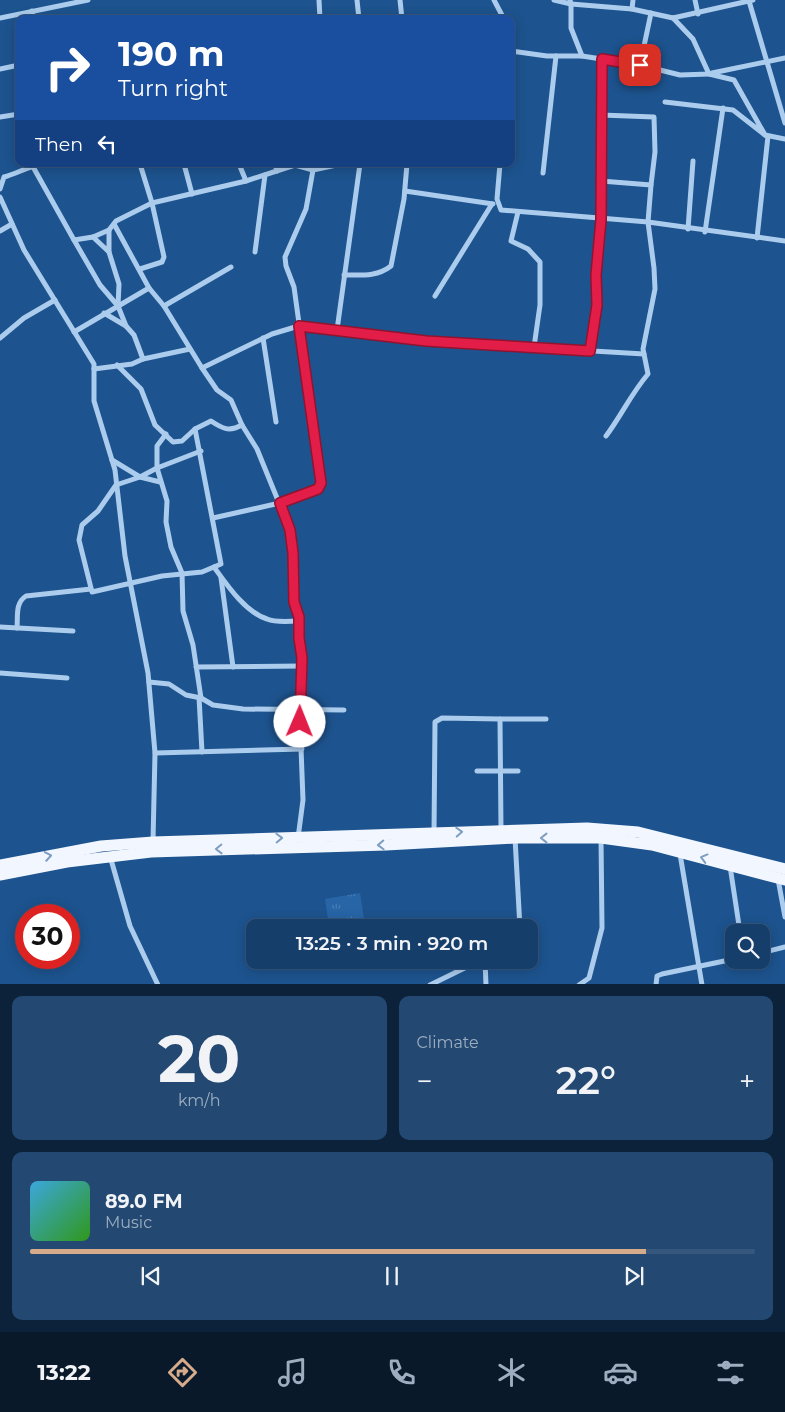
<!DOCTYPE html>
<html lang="en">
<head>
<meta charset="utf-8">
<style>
	:root { --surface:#163e6a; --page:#234972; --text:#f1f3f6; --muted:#9eaec1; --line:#35577e; --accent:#d6ab8b }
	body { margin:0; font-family:Montserrat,sans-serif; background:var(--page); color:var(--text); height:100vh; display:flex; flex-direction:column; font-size:19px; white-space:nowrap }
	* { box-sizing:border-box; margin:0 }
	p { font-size:16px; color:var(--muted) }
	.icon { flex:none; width:28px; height:28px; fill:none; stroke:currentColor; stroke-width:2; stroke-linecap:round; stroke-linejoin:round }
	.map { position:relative; height:984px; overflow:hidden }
	.panel { display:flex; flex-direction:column; gap:12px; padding:12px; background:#0c223a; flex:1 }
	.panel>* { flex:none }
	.guide { position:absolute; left:15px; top:15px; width:500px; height:152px; border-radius:10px; box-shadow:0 2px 12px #0003,0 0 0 1px var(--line); background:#1a4fa0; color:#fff; overflow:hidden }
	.tools { position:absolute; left:725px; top:924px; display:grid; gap:10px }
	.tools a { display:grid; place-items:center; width:45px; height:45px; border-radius:10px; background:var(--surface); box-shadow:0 2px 12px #0003,0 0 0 1px var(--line); font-size:25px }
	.speed { position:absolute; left:15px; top:904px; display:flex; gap:10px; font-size:25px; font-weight:700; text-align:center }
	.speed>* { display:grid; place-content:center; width:65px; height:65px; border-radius:50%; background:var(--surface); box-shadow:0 2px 12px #0003,0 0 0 1px var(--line); line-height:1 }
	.speed .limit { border:8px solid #d22; background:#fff; color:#111 }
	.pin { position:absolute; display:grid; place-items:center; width:42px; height:42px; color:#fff; margin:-21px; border-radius:10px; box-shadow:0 2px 8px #0006 }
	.me { position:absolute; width:55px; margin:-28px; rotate:1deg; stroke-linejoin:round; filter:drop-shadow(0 0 4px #0008) }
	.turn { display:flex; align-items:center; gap:18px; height:105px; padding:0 20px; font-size:22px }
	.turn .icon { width:65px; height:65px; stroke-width:2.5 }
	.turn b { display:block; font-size:35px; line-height:42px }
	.then { display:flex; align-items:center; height:48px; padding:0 20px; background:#0003; gap:10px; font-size:19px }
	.big { font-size:38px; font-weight:600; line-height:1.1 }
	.panel .card { flex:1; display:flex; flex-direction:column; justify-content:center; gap:8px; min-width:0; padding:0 18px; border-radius:10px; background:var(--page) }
	.panel .dial { align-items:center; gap:0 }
	.dial b { font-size:65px; line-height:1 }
	.song { display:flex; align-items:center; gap:15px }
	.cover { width:60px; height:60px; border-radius:8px; background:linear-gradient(135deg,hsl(200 70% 55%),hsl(110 70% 35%)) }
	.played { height:5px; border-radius:2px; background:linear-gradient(90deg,var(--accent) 85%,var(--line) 85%) }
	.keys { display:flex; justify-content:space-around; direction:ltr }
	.heat { display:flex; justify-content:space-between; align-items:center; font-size:28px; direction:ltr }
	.panel .tiles { flex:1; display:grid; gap:12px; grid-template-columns:1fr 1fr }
	.card:last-child { grid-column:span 2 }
	.trip { position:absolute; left:246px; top:919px; width:292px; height:50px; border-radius:10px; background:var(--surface); box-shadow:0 2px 12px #0003,0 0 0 1px var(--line); font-weight:600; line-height:50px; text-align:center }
	.dock { display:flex; height:80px; justify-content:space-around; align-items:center; background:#09192a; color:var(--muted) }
	.dock .icon { width:35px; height:35px }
	.dock .active { color:var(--accent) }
	.dock b { font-size:22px; color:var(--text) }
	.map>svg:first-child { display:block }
</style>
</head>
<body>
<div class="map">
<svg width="785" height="985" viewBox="0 0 785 985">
	<defs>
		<pattern id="grass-tufts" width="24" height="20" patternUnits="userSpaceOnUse" patternTransform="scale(1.25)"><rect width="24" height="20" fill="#2765a7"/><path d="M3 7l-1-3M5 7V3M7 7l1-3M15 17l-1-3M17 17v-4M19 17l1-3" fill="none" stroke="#477cb4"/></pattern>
	</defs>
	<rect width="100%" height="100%" fill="#1d538e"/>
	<path fill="url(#grass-tufts)" d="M360 893 364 919 329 925 325 899Z"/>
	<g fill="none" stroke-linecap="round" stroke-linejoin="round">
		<g stroke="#abcced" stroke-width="5">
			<path d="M319 0 320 19"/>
			<path d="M357 0 359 19"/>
			<path d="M400 0 402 19"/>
			<path d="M494 0 504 19"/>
			<path d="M554 0 571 4 570 0"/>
			<path d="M695 0 698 14"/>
			<path d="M749 1 785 123"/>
			<path d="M632 9 633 0"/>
			<path d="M32 11 33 19"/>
			<path d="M651 13 640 65 680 75 709 74 693 39 673 18"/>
			<path d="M0 18 88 0"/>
			<path d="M511 51 547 56H582L640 65"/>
			<path d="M582 56 571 28V4L632 9 673 18 753 0"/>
			<path d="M0 69 19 65"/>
			<path d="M712 73 785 58"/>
			<path d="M511 79V95"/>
			<path d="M665 102 733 110 765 135 734 80 709 74"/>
			<path d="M0 117 19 114"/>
			<path d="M765 135 785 139"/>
			<path d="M184 164 192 194"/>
			<path d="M239 164 246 181"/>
			<path d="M275 164 277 171"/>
			<path d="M500 164 497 199 501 210 648 222 785 241"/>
			<path d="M32 165 74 240"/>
			<path d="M543 173 556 56"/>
			<path d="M601 181 651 185 655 152 654 117 601 115"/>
			<path d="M0 189 4 177C18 173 29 166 43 164"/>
			<path d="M405 191 493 204"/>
			<path d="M0 197 24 250 94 364V401L115 470 125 556 148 673 155 753 153 841"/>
			<path d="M518 212 511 241 528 249 540 262V305L534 347"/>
			<path d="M114 224 149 288"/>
			<path d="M688 229 693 161"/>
			<path d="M0 231 12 224"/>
			<path d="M705 232 723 108"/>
			<path d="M93 237 109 230"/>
			<path d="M757 238 768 136"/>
			<path d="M109 252 119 284 118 306"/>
			<path d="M255 252 265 175"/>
			<path d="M140 269 162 262 164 257 152 203 140 164"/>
			<path d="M344 275C361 275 377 277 391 266L404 199 407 164"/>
			<path d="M435 296 492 204"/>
			<path d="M164 306 231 267"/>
			<path d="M126 326 118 306 100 285 74 240 93 237 109 252V230L116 221 152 203 246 181 295 165 313 170 314 164"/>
			<path d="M337 330 360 164"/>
			<path d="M74 332 149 288 164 306 202 368 272 334 302 325 426 341 644 354"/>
			<path d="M0 338 24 318 55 300"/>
			<path d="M263 338 276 422"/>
			<path d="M590 351 597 305 596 275 601 219 602 59"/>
			<path d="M143 359 190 349"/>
			<path d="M117 365 141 389 155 425 173 442 182 441 195 429"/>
			<path d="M202 368 217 390 231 400 242 425 257 449 290 530 293 553 294 602 299 617V638L302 658 300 722 303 800 298 838"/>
			<path d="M94 369 132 364 143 359 134 335 126 326 104 313"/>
			<path d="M166 434 157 446V468L201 451"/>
			<path d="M606 436C621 416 631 394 648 374L643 349 655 289 654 268 648 222 651 185"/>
			<path d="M112 460 140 477 116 485 98 511 82 525 79 540 92 592 162 576 202 572 221 564 195 429 211 421C223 429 229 432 242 425"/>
			<path d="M160 482 140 477 157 468 167 501 166 522 171 547 182 573 183 611 193 645 201 698"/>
			<path d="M213 518 280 503 319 489 321 483 294 287 286 266 285 257 306 209 313 170 341 164"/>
			<path d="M214 567C227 585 245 612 267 619 277 623 289 621 299 621"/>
			<path d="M221 578 233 667"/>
			<path d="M0 627 73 631"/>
			<path d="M17 628C18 616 15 603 26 596L91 589"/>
			<path d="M196 667 302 666"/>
			<path d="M0 673 67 678"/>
			<path d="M149 682 169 684 186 695 201 698 213 705 243 709 344 710"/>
			<path d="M199 697 202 752"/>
			<path d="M155 753 302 749"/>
			<path d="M477 771H518"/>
			<path d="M501 829 500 719H546"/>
			<path d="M434 833 435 722 442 718 500 719"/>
			<path d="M515 838 520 928"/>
			<path d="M680 854 702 985"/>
			<path d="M110 856 130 926 158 985"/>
			<path d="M730 866 740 932"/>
			<path d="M778 879 785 917"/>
			<path d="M761 953 785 947"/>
			<path d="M485 960 486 985"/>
			<path d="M430 985 481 960"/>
			<path d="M579 985 589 978 602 928 601 838"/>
			<path d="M656 985 657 976 662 974 734 959"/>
		</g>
		<g stroke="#f2f7ff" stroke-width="11">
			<path d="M0 865 101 846 153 842 587 828 638 832 785 869"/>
			<path d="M0 875 67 862 151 852 386 845 515 838H601L652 845 785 880"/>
		</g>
	</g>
	<defs><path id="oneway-chevron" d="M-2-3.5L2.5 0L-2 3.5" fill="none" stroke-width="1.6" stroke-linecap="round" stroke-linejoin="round" transform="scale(1.25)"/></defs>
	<g stroke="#7d9dc1">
		<use href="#oneway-chevron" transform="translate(459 832) rotate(-3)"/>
		<use href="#oneway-chevron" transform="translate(279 838) rotate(-2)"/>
		<use href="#oneway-chevron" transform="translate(544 838) rotate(-180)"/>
		<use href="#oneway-chevron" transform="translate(381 845) rotate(178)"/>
		<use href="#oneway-chevron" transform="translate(219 849) rotate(179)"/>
		<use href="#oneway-chevron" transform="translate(48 856) rotate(-10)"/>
		<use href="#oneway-chevron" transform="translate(704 858) rotate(-165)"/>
	</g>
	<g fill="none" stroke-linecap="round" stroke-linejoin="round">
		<g stroke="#92132f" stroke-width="12">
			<path id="route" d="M300 722 302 658 299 638V617L294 602 293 553 290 530 280 503 318 489 321 483 299 326 426 341 590 351 597 305 596 275 601 220 602 59 640 65"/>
		</g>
		<use href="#route" stroke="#e11d48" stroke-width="9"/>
	</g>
</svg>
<div class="tools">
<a><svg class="icon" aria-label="search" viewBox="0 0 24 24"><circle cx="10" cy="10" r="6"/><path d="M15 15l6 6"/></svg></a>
</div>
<div class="speed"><div class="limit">30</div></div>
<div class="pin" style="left:640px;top:65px;background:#d93025"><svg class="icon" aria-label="arrive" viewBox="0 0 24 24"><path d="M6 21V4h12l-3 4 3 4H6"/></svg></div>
<svg class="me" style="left:300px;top:722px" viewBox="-20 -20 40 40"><circle r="19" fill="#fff"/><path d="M0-13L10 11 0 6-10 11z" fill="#e11d48"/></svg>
<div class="trip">13:25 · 3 min · 920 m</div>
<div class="guide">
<div class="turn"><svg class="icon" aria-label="right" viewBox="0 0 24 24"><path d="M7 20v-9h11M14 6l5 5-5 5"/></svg><div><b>190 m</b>Turn right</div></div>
<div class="then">Then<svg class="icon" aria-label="left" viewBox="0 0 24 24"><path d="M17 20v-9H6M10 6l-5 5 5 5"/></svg></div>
</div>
</div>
<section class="panel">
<div class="tiles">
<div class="card dial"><b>20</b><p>km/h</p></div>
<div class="card"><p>Climate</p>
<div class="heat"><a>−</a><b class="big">22°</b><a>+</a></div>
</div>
<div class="card">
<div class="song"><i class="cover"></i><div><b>89.0 FM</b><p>Music</p></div></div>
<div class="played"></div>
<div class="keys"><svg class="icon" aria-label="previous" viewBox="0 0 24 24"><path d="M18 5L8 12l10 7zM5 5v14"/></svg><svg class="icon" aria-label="pause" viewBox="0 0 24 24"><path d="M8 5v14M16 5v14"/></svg><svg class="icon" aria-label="next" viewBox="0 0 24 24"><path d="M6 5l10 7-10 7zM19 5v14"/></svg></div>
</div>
</div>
</section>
<nav class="dock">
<b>13:22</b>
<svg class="icon active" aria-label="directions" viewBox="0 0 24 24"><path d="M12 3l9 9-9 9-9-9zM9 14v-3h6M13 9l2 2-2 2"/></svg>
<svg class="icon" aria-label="music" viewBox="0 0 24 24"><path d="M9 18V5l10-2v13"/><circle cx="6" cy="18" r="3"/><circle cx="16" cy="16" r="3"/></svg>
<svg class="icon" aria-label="phone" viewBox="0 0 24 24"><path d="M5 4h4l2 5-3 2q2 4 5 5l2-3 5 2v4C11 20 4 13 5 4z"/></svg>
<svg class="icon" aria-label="climate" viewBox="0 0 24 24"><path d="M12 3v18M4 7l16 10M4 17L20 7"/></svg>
<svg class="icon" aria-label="car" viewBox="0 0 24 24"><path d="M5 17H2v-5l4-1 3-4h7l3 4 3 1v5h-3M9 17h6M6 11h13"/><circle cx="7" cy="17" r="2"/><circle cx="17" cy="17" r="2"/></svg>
<svg class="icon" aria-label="filters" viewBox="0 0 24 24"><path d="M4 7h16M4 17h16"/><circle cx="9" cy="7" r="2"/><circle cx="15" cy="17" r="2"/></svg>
</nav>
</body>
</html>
